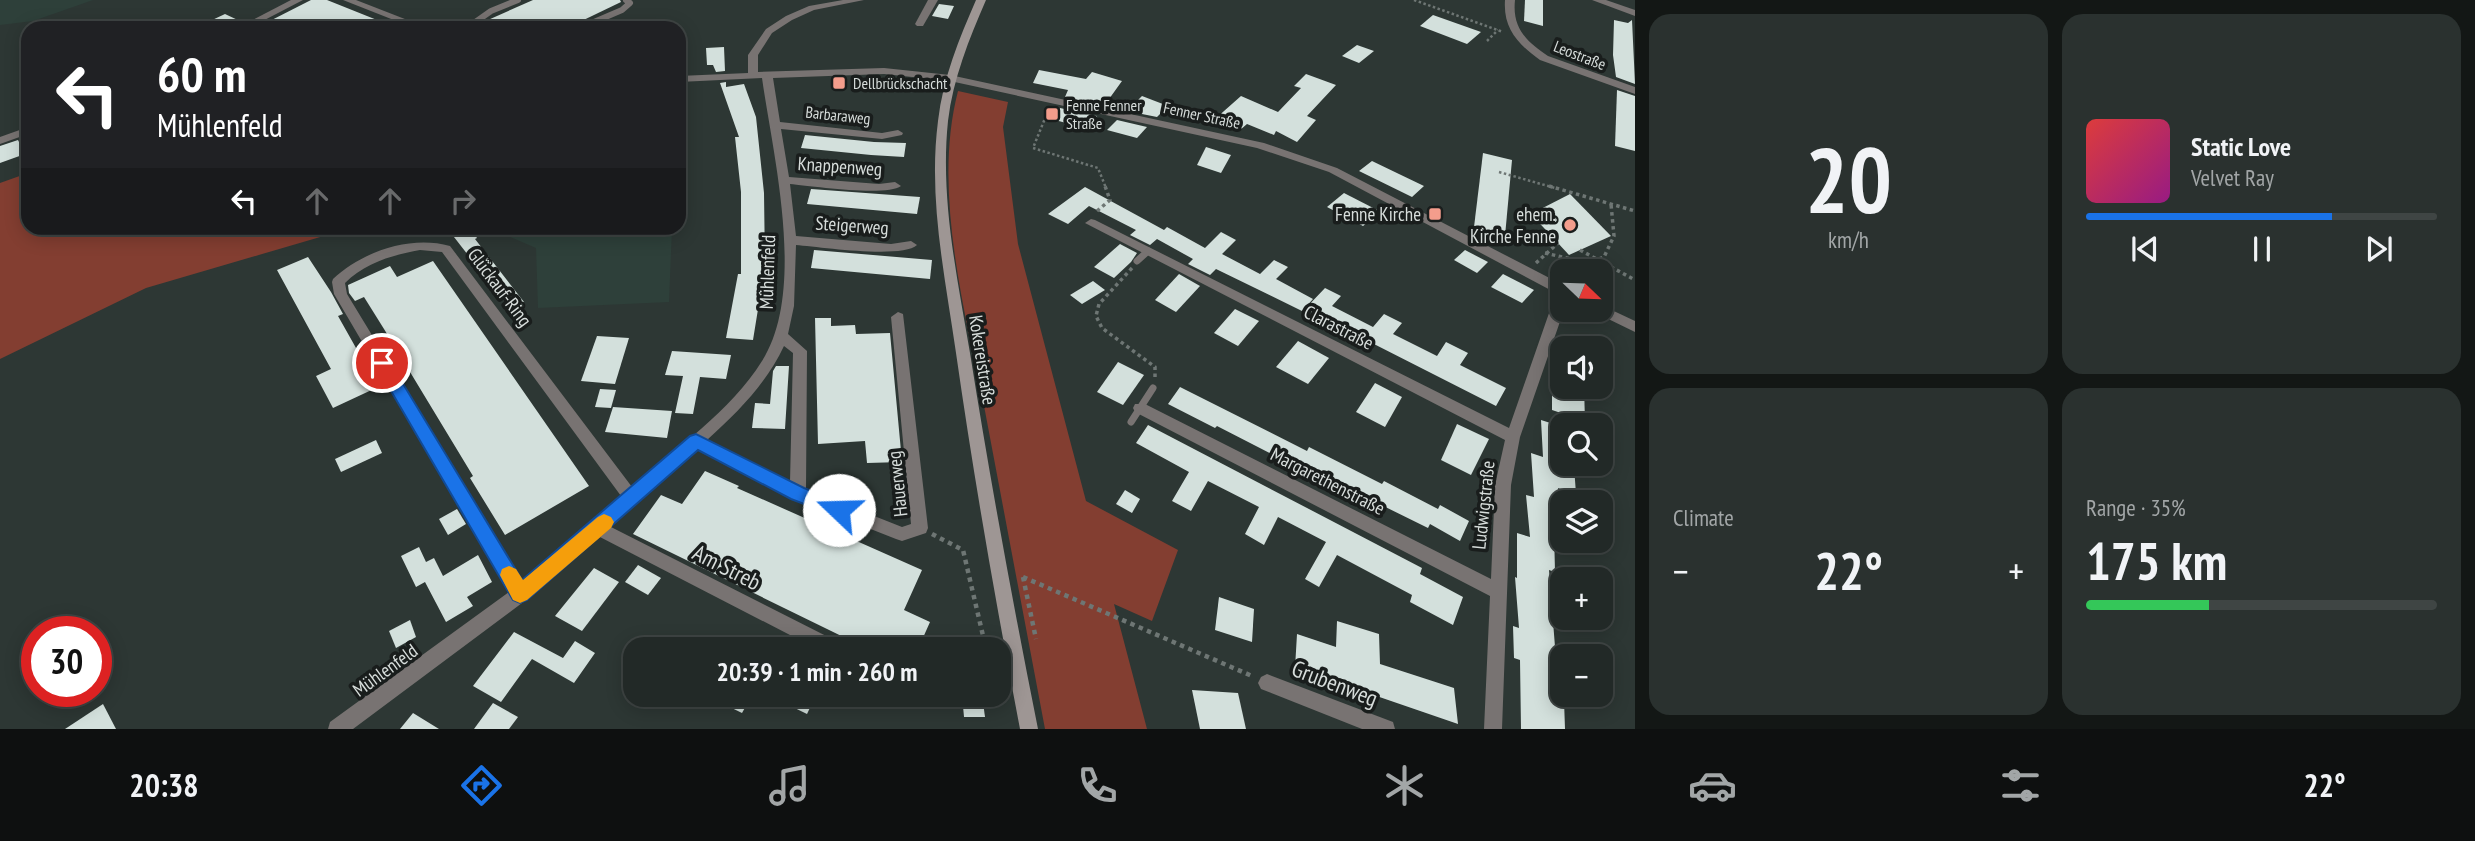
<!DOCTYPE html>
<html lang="en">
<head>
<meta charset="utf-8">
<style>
	:root { --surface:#222927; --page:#2a312f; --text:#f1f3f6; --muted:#a2a6a7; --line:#3f4544; --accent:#1a73e8 }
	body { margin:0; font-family:"PT Sans Narrow",sans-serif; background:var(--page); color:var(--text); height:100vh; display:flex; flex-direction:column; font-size:26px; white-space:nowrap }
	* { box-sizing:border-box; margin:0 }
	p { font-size:23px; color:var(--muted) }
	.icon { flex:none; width:38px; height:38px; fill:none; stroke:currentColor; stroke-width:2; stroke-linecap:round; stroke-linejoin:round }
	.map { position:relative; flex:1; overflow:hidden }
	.sheet { display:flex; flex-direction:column; gap:14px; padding:14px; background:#131715; width:840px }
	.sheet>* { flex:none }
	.top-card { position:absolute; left:21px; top:21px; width:665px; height:214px; border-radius:21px; box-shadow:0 4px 18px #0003,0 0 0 2px var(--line); background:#202124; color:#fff; overflow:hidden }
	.needle { width:46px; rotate:113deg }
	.buttons { position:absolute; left:1550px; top:259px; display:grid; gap:14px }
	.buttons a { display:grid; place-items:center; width:63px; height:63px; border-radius:14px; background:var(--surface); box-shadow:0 4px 18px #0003,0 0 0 2px var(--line); font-size:35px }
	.speed { position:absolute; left:21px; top:616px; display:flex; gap:14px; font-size:35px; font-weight:700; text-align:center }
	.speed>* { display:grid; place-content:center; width:91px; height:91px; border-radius:50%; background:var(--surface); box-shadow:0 4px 18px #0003,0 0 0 2px var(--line); line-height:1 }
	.speed .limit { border:10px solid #d22; background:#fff; color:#111 }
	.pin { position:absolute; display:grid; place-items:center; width:60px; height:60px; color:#fff; margin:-30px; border:4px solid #fff; border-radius:50%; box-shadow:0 2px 7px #0007 }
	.me { position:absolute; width:77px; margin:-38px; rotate:291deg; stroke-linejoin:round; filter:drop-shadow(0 0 5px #0008) }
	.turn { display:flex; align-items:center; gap:24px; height:147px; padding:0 21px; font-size:32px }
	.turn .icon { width:91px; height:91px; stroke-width:2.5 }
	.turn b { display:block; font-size:49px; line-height:60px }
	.lanes { display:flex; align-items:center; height:66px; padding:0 21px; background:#0003; justify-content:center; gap:35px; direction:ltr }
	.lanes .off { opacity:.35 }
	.big { font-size:52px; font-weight:700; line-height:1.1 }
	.sheet .card { flex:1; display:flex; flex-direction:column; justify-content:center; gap:10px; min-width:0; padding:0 24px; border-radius:21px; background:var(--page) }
	.sheet .dial { align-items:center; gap:0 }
	.dial b { font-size:91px; line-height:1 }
	.song { display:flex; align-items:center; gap:21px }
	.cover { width:84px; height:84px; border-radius:10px; background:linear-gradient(135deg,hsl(0 70% 55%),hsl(310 70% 35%)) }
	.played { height:7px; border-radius:4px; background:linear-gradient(90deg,var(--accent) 70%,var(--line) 70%) }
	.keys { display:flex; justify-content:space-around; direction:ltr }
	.heat { display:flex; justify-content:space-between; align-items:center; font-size:38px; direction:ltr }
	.charge { height:10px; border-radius:5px; background:linear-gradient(90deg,#34c759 35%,var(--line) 0) }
	.sheet .tiles { flex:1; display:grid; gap:14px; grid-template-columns:repeat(2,1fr) }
	.trip { position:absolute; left:623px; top:637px; width:388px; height:70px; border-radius:21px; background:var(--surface); box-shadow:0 4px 18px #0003,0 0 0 2px var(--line); font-weight:700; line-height:70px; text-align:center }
	.tab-bar { display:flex; height:112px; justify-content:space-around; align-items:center; background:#0e1010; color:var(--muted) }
	.tab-bar .icon { width:49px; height:49px }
	.tab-bar .selected { color:var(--accent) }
	.tab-bar b { font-size:32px; color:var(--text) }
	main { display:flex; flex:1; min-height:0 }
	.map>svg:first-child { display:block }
</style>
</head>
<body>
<main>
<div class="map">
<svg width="1635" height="729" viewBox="0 0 1635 729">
	<rect width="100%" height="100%" fill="#2d3734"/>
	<g fill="#2e403a">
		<path d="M0 0H93L33 21 0 25Z"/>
		<path d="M489 228H672L669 302 538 308 536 248Z"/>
	</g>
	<g fill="#833e31">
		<path d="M958 91 1008 102 1003 127 1018 244 1086 501 1178 550 1152 621 1114 604 1147 729H1045C1025 623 1005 517 985 411 965 311 932 191 958 91Z"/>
		<path d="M28 173V228H351L146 288 0 359V183Z"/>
	</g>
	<g fill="#d3e0dc">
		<path d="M311 0H327L397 28H256Z"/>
		<path d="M533 0H620L621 2 567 28H480L488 20Z"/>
		<path d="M1525 0H1543V26L1524 21Z"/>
		<path d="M939 4 954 6 948 19 932 16Z"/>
		<path d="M225 14 242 22 235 28H195Z"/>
		<path d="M1433 15 1481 32 1467 44 1420 26Z"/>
		<path d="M1614 20 1628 23 1632 20 1635 84 1616 77 1613 55Z"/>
		<path d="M1357 45 1374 51 1359 63 1342 56Z"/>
		<path d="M724 47 725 71 716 72 713 65H707L706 48Z"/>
		<path d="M1039 70 1086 79 1092 72 1122 81 1104 106 1065 97 1068 90 1033 83Z"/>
		<path d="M1306 74 1336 85 1307 116 1316 120 1297 142 1276 131 1274 135 1247 124 1240 130 1215 119 1241 96 1278 112 1301 88 1294 86Z"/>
		<path d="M726 82V87L744 84 756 117 764 193 765 266 753 340 726 338 738 274H741V192L735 137H739L720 83Z"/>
		<path d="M1617 90 1635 96V151L1615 146Z"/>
		<path d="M1142 96 1168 106 1157 117 1127 111Z"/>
		<path d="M1060 108 1097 116 1090 126 1081 127 1055 120Z"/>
		<path d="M1117 120 1147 127 1137 138 1107 130Z"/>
		<path d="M805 135 874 142 906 143 904 157 871 155 801 148Z"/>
		<path d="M18 140 25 154 0 163V146Z"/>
		<path d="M1206 147 1231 155 1221 173 1197 165Z"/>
		<path d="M1483 153 1512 160 1505 236 1474 227Z"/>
		<path d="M1372 161 1399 174 1424 186 1412 197 1359 171Z"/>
		<path d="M1085 187 1164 230 1167 227 1205 248 1221 232 1236 240 1222 254 1260 274 1274 260 1288 267 1276 279 1313 299 1302 311 1216 269 1210 275 1188 264 1193 259 1157 239 1150 245 1130 235 1136 230 1089 206 1068 224 1048 214Z"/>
		<path d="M811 189 920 197 917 214 807 204Z"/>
		<path d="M1344 193 1381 212 1363 226 1327 207Z"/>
		<path d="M1570 194 1611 236 1569 255 1531 214Z"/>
		<path d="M447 228H470L477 238 475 239 524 302 510 309Z"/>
		<path d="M1120 244 1137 253 1131 262 1114 278 1094 267Z"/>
		<path d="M814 250 932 260 930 279 811 268Z"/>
		<path d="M1465 250 1488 262 1477 273 1454 260Z"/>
		<path d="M308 257 331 292 343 314 338 316 378 387 333 408 316 376 331 369 277 270Z"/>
		<path d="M433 261 589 486 505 535 470 478 473 476 384 329 364 297 355 301 349 293 348 285 390 266 397 277Z"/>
		<path d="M1179 274 1200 286 1176 312 1155 300Z"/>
		<path d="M1503 274 1534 290 1522 303 1491 287Z"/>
		<path d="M1093 281 1105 290 1082 304 1070 295Z"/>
		<path d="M1325 288 1341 296 1332 306 1373 327 1384 314 1402 323 1393 334 1437 356 1446 342 1468 353 1460 365 1506 388 1496 406 1305 309Z"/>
		<path d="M1235 309 1259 321 1238 346 1214 333Z"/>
		<path d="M815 318H831V326L855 325 856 334 890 333 902 462 867 463 865 441 818 444Z"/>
		<path d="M597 336 629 338 615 384 581 381Z"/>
		<path d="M1298 341 1329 358 1308 384 1276 367Z"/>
		<path d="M672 351 731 355 726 379 700 377 693 414 675 413 683 376 665 375Z"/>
		<path d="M1118 362 1144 375 1123 405 1097 392Z"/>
		<path d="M776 366H789L785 429 752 428 755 403 770 404 773 371Z"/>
		<path d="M1375 383 1402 397 1385 427 1356 412Z"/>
		<path d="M1180 387 1307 451 1309 447 1382 484 1384 481 1438 509 1440 505 1469 521 1460 541 1430 524 1428 528 1282 456 1281 459 1217 426 1215 428 1168 404Z"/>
		<path d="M1552 387H1584L1585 421 1552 410Z"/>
		<path d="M600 389 616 390 611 408 595 407Z"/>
		<path d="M613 407 672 411 667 438 605 432Z"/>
		<path d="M1541 420 1563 427V464L1574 466 1576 494 1558 488 1563 532 1554 530 1555 572 1549 570 1559 698 1564 700 1565 729H1521L1520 660 1514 658 1513 626 1519 628 1515 577 1517 578V533L1530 537 1526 495 1534 497 1531 453 1543 457Z"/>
		<path d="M1457 424 1489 439 1471 475 1441 460Z"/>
		<path d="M1148 425 1422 568 1420 574 1463 597 1453 625 1410 602 1412 595 1337 555 1319 587 1305 579 1326 542 1278 517 1264 545 1245 534 1259 507 1208 481 1191 511 1172 501 1189 472 1136 443Z"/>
		<path d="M376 440 382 453 341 472 335 459Z"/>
		<path d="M705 471 739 486 737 488 922 570 904 610 930 622 918 649H868L633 534 661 495 682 504Z"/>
		<path d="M1125 490 1140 499 1132 513 1116 504Z"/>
		<path d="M457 509 466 524 448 535 439 519Z"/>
		<path d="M419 547 426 562 434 558 443 576 478 555 492 582 467 597 473 606 446 622 425 582 416 587 401 556Z"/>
		<path d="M638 565 661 578 648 595 625 582Z"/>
		<path d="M594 568 619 582 582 631 555 616Z"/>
		<path d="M1219 597 1254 609 1252 642 1215 630Z"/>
		<path d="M410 620 416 637 396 648 389 631Z"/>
		<path d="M1337 621 1379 634 1380 664 1454 688 1458 724 1295 668 1297 634 1336 647Z"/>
		<path d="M514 632 563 658 575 641 595 653 574 683 532 659 501 702 473 686Z"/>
		<path d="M1192 690 1238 693 1246 729H1200Z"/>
		<path d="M705 695H752L742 713Z"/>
		<path d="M768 695H816L807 714Z"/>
		<path d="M962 695H982L985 717H964Z"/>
		<path d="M493 703 518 717 509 729H474Z"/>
		<path d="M103 704 116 729H65Z"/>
		<path d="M413 713 439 729H400Z"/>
	</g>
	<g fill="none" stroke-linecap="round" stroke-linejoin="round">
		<g stroke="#6e7674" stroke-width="2.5" stroke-dasharray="2.5 2.5" stroke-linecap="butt">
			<path d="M1414 0 1503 32"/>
			<path d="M1487 41 1498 30"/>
			<path d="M1048 111 1033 148 1098 168 1106 188"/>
			<path d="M1499 172 1555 188"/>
		</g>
		<g stroke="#6e7674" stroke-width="3.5" stroke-dasharray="3.5 3.5" stroke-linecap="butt">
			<path d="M1549 186 1635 211"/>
			<path d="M1097 211 1110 200 1105 186"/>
			<path d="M1580 250 1635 280"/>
			<path d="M1545 253 1588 263 1604 257 1614 236 1611 204"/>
			<path d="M1536 263 1558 243"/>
			<path d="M1132 268 1099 304 1096 316 1102 328 1155 367V378"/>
		</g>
		<g stroke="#6e7674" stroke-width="4.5" stroke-dasharray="4.5 4.5" stroke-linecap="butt">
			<path d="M932 534 963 550 984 640"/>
			<path d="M1023 577 1252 676"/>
			<path d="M1023 577 1036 639"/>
		</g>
		<g stroke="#787372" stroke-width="6">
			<path d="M474 28V23L491 11 518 0"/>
			<path d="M580 28 622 10 630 3 626 0"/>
		</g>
		<g stroke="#787372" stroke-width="7">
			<path d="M1137 261 1148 251"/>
			<path d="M1131 422 1153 388"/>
		</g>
		<g fill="#787372" fill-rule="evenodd">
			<path d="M291 0H303L249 28H237Z"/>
			<path d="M343 0H356L428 28H414Z"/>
			<path d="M843 0H864L814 10 792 20 772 33 758 55V72L884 68 950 75 1264 143 1337 168 1563 285 1564 310 1520 437 1511 485 1502 729H1484L1490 596 1135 412 1133 408 1135 404H1145L1491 579 1495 485 1505 440 1085 223 1091 219 1095 220 1509 428 1556 293 1329 172 1257 148 950 81 884 74 773 78 780 122 882 133 898 130 903 133 902 135 882 139 781 129 789 177 879 184 895 182 901 186C886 197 812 186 790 184L796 236 891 244 911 241 917 245C902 259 820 247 796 245L794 306 788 334 807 351 806 489 902 527 911 524 891 317 898 312 903 314 928 528 926 533 902 541 896 539 792 498 697 448 609 526 840 643 843 649H817L598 536 526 600 353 729H328L330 722 509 592 334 294 332 282 333 279C363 251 411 235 450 246L632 487C676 448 730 412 762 361 807 290 773 156 762 78L679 82V76L748 73V55L766 29 786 16 809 6ZM420 250 442 252 621 496 522 582 347 294 345 283C365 263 392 255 420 250ZM784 346 793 353 790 482 707 440C738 412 766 384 784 346Z"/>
			<path d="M928 0H938L923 26H917L915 24Z"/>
			<path d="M1505 0H1515C1512 28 1526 41 1548 56L1635 87V94L1540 60C1518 44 1503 29 1505 0Z"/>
			<path d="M1592 0H1606L1635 10V16Z"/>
			<path d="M28 127V134L0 144V137Z"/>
			<path d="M1601 305 1635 321V332L1596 313 1595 310H1601Z"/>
			<path d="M1267 674 1393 722 1395 729H1362L1261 689 1258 683 1261 677Z"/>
			<path d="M914 695H941L943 700 941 706 934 709 916 701Z"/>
		</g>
		<path fill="#9e9694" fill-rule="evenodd" d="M976 0H986C969 39 953 79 948 121 940 199 957 276 970 353 990 479 1013 604 1038 729H1020C996 604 974 479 956 353 945 276 928 199 938 121 943 78 959 39 976 0Z"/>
	</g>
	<path fill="#1a73e8" stroke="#114b97" stroke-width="2" d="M382 357 388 359 522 580 690 436 696 434 804 488 846 504 849 510 846 515 839 518 833 515 791 499 698 450 527 600 520 603 513 600 377 367 374 363Z"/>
	<path fill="#f59e0b" d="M604 514 611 517 614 522 611 528 527 600 520 603 513 600 500 575 502 569 509 566 516 569 523 580 598 517Z"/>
	<g fill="#f49d8c" stroke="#191d1c" stroke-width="2.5">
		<rect x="832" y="76" width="14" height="14" rx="3.5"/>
		<rect x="1045" y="107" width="14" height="14" rx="3.5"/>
		<rect x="1428" y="207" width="14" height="14" rx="3.5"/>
		<circle cx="1570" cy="225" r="7"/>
	</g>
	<g text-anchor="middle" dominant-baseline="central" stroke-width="7" stroke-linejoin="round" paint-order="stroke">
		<g font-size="16" fill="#d7dddb" stroke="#191d1c">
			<text transform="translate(1580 55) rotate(21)">Leostraße</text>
			<text transform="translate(838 115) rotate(6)">Barbaraweg</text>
			<text transform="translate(1202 115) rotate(12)">Fenner Straße</text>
		</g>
		<g font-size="16" fill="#d7dddb" stroke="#191d1c" text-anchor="start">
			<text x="853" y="83">Dellbrückschacht</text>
			<text x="1066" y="105">Fenne Fenner<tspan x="1066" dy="18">Straße</tspan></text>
		</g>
		<g font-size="19" fill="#d7dddb" stroke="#191d1c">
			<text transform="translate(840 166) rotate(4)">Knappenweg</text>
			<text transform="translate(852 225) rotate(4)">Steigerweg</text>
			<text transform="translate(767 272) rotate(-88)">Mühlenfeld</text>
			<text transform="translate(500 287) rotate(53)">Glückauf-Ring</text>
			<text transform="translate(1339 327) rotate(27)">Clarastraße</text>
			<text transform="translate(983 360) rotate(81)">Kokereistraße</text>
			<text transform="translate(1328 481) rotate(27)">Margarethenstraße</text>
			<text transform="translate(897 484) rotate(-96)">Hauerweg</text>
			<text transform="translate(1483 505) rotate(-84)">Ludwigstraße</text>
			<text transform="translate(385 670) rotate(-36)">Mühlenfeld</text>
		</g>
		<g font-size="19" fill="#d7dddb" stroke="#191d1c" text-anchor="end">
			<text x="1421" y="214">Fenne Kirche</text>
			<text x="1556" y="214">ehem.<tspan x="1556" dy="22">Kirche Fenne</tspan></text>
		</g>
		<g font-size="23" fill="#d7dddb" stroke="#191d1c">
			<text transform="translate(727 567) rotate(27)">Am Streb</text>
			<text transform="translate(1335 683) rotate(21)">Grubenweg</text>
		</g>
	</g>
</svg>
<div class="buttons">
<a><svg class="needle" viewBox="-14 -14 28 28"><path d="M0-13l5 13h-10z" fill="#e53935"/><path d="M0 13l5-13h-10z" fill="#a2a6a7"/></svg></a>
<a><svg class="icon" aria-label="sound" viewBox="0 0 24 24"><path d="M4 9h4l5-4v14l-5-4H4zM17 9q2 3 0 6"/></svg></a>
<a><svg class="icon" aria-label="search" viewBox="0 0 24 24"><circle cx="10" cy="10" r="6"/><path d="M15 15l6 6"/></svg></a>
<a><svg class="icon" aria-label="layers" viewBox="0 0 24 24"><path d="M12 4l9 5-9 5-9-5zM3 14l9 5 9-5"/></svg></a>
<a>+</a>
<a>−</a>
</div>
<div class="speed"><div class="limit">30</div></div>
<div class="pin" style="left:382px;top:363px;background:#d93025"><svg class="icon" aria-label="arrive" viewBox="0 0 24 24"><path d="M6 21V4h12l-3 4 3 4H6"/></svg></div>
<svg class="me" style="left:839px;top:510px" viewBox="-20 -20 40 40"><circle r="19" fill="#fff"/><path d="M0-13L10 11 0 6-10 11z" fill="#1a73e8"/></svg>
<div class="trip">20:39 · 1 min · 260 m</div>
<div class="top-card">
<div class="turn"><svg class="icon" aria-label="left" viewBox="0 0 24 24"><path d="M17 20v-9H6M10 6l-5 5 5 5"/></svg><div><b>60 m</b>Mühlenfeld</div></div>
<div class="lanes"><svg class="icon" aria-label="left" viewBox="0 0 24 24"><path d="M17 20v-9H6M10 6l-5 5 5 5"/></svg><svg class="icon off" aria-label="ahead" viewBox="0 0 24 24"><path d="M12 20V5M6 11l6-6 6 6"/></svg><svg class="icon off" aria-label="ahead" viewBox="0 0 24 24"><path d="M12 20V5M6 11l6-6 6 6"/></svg><svg class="icon off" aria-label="right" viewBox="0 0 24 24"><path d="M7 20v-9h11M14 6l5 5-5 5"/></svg></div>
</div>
</div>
<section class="sheet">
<div class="tiles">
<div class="card dial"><b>20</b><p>km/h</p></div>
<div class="card">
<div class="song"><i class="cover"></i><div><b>Static Love</b><p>Velvet Ray</p></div></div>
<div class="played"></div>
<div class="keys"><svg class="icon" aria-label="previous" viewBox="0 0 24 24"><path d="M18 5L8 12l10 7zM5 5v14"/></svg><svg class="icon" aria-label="pause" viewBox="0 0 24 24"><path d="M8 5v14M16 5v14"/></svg><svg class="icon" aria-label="next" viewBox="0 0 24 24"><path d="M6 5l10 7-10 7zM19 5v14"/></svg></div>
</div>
<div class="card"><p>Climate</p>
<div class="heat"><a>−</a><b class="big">22°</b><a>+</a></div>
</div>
<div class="card"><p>Range · 35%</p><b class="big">175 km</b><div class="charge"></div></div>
</div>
</section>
</main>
<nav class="tab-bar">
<b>20:38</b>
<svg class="icon selected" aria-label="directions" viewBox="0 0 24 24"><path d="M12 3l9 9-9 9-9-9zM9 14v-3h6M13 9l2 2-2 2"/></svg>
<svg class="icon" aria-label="music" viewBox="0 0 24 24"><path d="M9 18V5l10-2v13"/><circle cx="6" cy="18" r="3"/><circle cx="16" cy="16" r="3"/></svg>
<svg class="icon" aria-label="phone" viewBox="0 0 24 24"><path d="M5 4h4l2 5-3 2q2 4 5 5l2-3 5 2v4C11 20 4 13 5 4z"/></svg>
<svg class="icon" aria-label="climate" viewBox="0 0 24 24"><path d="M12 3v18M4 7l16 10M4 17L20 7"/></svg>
<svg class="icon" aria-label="car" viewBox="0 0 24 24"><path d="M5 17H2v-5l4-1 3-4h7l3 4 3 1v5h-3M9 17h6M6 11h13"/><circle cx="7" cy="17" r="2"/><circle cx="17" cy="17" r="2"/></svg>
<svg class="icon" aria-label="filters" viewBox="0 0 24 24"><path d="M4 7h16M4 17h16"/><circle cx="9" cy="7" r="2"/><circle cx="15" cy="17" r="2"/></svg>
<b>22°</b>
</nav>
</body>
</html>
